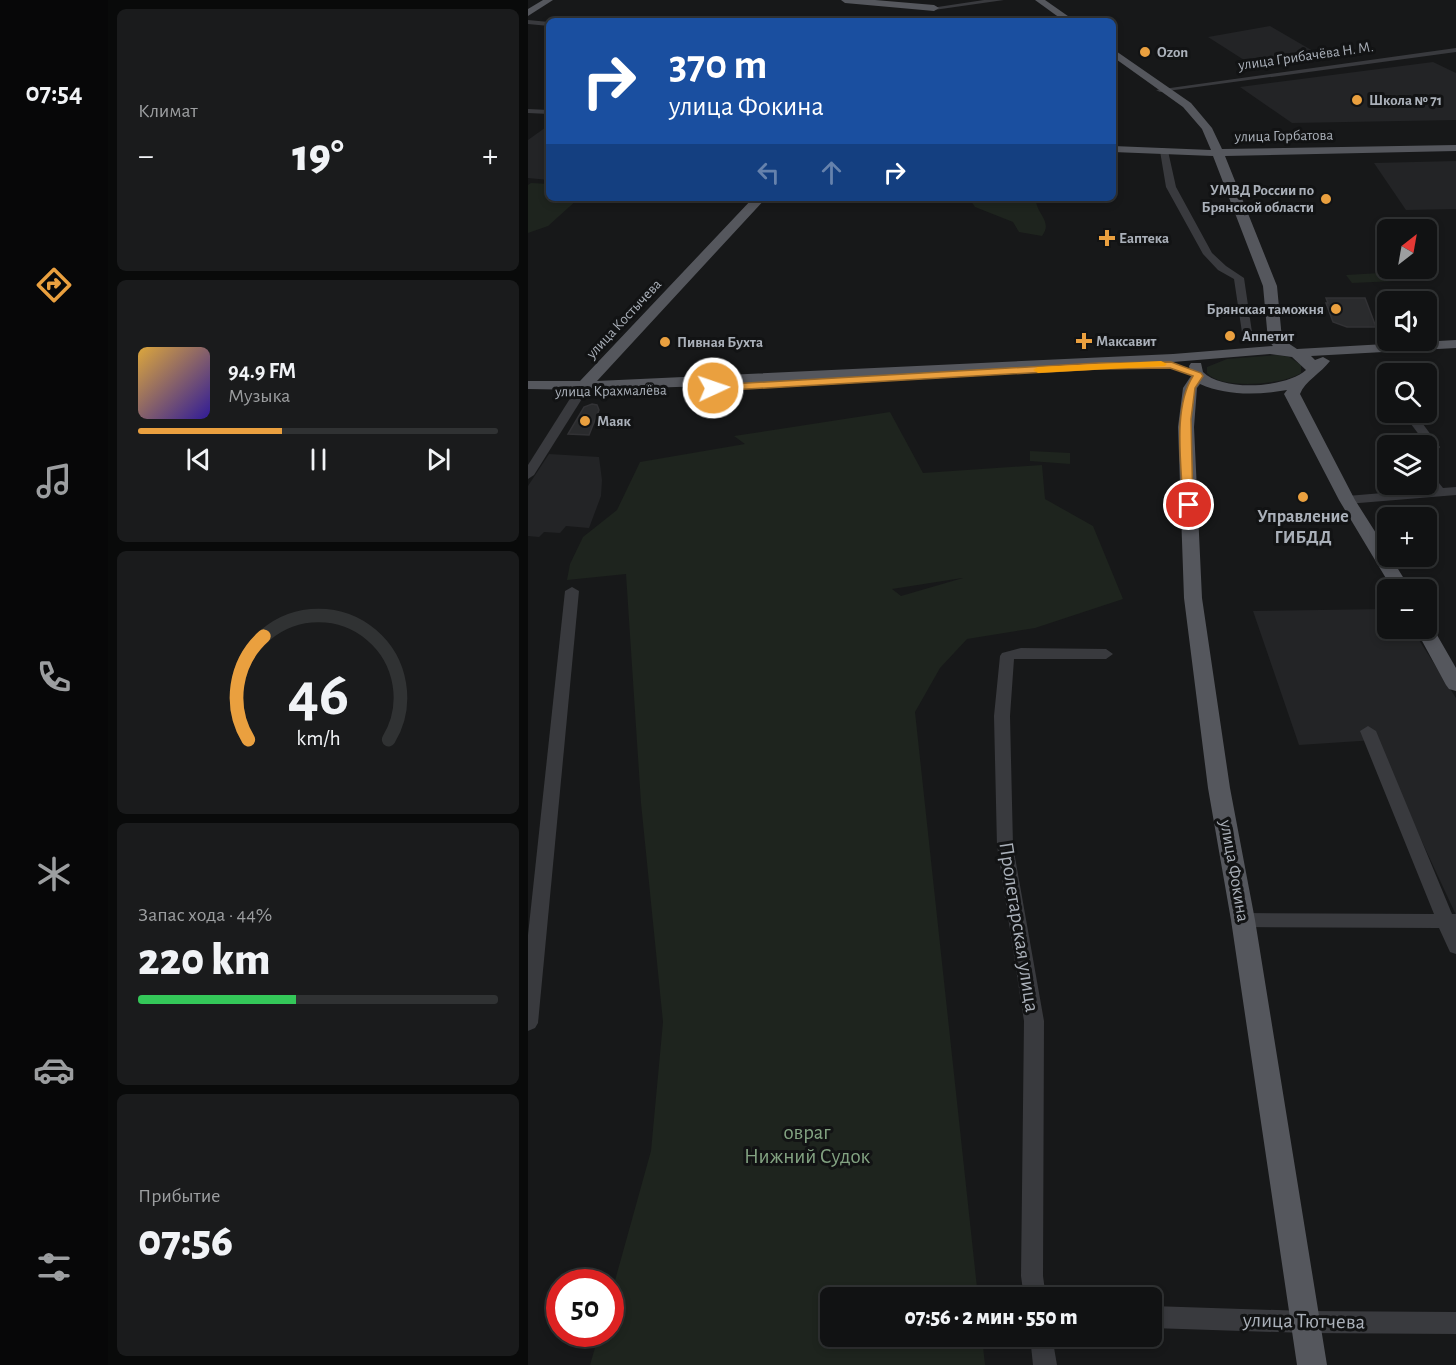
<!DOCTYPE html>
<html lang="ru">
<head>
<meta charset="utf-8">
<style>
	:root { --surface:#111213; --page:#1a1b1c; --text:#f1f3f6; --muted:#9c9ea0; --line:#303233; --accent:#eaa03f }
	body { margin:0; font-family:"Alegreya Sans",sans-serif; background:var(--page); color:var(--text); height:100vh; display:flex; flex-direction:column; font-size:22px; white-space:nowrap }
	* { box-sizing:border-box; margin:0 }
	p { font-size:20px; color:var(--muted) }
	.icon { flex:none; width:33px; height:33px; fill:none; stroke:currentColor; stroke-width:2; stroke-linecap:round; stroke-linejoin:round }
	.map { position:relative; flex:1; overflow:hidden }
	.drawer { display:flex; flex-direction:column; gap:9px; padding:9px; background:#090a0a; width:420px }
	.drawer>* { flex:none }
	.guide { position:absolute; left:18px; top:18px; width:570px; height:183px; border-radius:9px; box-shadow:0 3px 9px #0003,0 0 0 2px var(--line); background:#1a4fa0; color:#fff; overflow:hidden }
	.needle { width:39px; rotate:31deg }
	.controls { position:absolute; left:849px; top:219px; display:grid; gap:12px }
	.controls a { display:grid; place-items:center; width:60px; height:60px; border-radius:9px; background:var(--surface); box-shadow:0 3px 9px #0003,0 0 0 2px var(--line); font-size:30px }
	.speed { position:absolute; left:18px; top:1269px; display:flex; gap:12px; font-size:30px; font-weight:700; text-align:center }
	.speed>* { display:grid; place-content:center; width:78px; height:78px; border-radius:50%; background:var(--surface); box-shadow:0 3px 9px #0003,0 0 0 2px var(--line); line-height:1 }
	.speed .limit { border:9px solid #d22; background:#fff; color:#111 }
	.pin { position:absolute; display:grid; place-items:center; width:51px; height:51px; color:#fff; margin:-26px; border:3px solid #fff; border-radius:50%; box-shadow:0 2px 6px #0007 }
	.me { position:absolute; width:66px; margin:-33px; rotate:87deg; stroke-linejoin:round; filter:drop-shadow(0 0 4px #0008) }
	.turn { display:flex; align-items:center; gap:21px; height:126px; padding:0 24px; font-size:27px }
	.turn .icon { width:78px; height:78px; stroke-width:2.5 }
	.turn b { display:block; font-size:42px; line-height:51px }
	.lanes { display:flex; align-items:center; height:57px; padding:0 24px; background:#0003; justify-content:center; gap:30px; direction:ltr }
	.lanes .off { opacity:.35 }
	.big { font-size:45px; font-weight:800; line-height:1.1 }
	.drawer .card { flex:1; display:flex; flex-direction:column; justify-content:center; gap:9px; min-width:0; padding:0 21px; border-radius:9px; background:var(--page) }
	.drawer .dial { align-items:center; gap:0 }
	.dial svg { height:156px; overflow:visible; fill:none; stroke:var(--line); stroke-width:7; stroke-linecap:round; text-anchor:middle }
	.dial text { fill:var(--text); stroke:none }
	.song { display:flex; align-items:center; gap:18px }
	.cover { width:72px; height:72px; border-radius:9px; background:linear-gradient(135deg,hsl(40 70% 55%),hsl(250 70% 35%)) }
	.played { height:6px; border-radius:3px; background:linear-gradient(90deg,var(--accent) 40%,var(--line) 40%) }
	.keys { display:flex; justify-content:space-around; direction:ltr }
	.heat { display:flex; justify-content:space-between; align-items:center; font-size:33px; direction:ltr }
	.charge { height:9px; border-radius:4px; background:linear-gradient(90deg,#34c759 44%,var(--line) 0) }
	.trip { position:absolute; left:292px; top:1287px; width:342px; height:60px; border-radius:9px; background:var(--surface); box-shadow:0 3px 9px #0003,0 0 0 2px var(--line); font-weight:800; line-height:60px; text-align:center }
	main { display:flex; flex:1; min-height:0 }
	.tab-bar { display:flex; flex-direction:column; width:108px; justify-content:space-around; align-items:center; background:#070708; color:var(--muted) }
	.tab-bar .icon { width:42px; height:42px }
	.tab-bar .on { color:var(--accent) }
	.tab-bar b { font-size:27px; color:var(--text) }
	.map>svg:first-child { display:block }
</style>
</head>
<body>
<main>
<nav class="tab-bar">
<b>07:54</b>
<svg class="icon on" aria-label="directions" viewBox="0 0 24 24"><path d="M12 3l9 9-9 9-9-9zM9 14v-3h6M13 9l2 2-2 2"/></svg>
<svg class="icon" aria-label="music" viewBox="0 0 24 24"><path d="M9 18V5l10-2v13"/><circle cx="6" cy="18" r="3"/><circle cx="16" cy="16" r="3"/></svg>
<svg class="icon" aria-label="phone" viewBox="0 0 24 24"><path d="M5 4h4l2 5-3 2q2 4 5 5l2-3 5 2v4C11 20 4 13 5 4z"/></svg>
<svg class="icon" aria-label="climate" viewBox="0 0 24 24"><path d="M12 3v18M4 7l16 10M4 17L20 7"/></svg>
<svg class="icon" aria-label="car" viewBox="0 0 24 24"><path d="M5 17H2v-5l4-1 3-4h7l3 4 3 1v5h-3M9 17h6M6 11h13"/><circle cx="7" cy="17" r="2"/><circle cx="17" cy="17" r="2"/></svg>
<svg class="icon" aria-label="filters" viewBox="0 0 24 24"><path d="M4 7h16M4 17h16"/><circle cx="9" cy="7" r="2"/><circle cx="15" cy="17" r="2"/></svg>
</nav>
<section class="drawer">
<div class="card"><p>Климат</p>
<div class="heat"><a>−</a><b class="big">19°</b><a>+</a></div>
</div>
<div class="card">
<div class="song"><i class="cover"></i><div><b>94.9 FM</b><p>Музыка</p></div></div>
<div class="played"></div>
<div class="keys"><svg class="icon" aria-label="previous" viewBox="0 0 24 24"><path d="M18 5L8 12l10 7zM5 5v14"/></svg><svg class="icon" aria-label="pause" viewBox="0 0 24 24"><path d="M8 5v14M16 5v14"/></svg><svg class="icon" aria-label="next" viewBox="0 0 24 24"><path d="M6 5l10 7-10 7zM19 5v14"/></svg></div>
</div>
<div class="card dial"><svg viewBox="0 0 100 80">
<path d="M14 69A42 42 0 1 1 86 69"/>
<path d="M14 69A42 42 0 0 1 22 16" stroke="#eaa03f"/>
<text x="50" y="56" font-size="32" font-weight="700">46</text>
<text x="50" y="72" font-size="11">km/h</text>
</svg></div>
<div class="card"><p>Запас хода · 44%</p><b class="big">220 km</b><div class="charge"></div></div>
<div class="card"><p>Прибытие</p><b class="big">07:56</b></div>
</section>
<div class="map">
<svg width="928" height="1365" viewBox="0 0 928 1365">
	<rect width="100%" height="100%" fill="#171819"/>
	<g fill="#232426">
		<path d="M742 26 797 58 727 67 680 37Z"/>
		<path d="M905 62 928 73V120L764 123 712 87Z"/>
		<path d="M21 125V180L0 178V140Z"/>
		<path d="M928 161V209L878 210 846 163Z"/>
		<path d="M21 454 71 457 74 480 73 496 61 528 38 526 32 533 16 532 11 537 0 536V486Z"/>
		<path d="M859 609 860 628 884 629 928 698V915L847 740 771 745 725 611Z"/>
	</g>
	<g fill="#1e241e" fill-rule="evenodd">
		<path d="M3 183 21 184V198H51L20 226 0 233V185Z"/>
		<path d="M441 198H493L508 201C509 214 525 222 514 236L491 232 485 222 447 207Z"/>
		<path d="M887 271 892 277 889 280 824 283 818 275Z"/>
		<path d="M749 355 761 357 773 365V373C755 385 693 390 679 373V367L699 359Z"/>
		<path d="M362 412 395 473 514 465 517 499 565 526 595 599 507 628 439 639 412 668 387 712 450 1297 303 1298V1336L454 1337 457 1365H62L71 1334H82L83 1295 123 1151 135 1022 113 803 98 574 39 580 42 564 55 537 89 510 112 462 217 444 206 436ZM435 578 373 596 364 589 434 578Z"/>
		<path d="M502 451 542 453V464L502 461Z"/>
	</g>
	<g fill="#2a2b2d" stroke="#323235" stroke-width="1.5">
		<path d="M798 298H837L848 327H819L805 322 798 303H800Z"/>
		<path d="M64 404 69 405 71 410 61 435 40 434 56 407Z"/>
	</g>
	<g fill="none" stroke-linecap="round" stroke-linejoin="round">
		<g fill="#393a3e" fill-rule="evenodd">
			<path d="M456 0H476L406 10 403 8Z"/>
			<path d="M0 20 21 22V26L0 24Z"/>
			<path d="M928 48V52L632 92 628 90Z"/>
			<path d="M0 109 21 110V114L0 113Z"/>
			<path d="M636 148 640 151 648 187 684 253 698 266 716 278 725 339 724 341H716L715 339 706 279 690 270 675 254 638 187 632 151Z"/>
			<path d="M56 383 62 386 6 475 0 479V465L50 386Z"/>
			<path d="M874 412H886L912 447 910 450 898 452V446H894L898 444Z"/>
			<path d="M898 471 902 472 915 488 928 487V495L819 504 813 500 819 496 902 489 898 484Z"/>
			<path d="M44 587 51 591 10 1023 7 1028 0 1031V935L37 591Z"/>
			<path d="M493 648 578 649 585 654 578 659H486L482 716 485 846 516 1021 515 1276 518 1298H496L493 1276 496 1021 469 846 466 716 472 656 474 653Z"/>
			<path d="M840 726 848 731 924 914H928V954L922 952 911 928 715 927 709 925 706 920 709 915 715 913 906 914 832 731Z"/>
			<path d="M624 1306 777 1311 928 1312V1334L777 1333 624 1328Z"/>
			<path d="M502 1336H524L529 1365H505Z"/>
		</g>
		<g fill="#55575d" fill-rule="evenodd">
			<path d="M15 0H25L0 16V9Z"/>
			<path d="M313 0H347L406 5 411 8 406 11 317 3Z"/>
			<path d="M507 0H517L547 21H536Z"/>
			<path d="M585 49 663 103 684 128 694 149 928 145V151L697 156 749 286 754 339 769 349 928 340V348L783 356 787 360 795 357 802 361C793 373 777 381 772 394L827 500 860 552V556H862L883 590H865L811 500 756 394 759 390C730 395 699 396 672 384L669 388 666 427 674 598 702 788 727 920 799 1365H769L703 920 680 788 656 598 650 427 655 388 663 376 661 366 663 363H673L675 372C695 392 758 388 778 370L764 357 742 354 645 362 179 386 56 390 0 389V381H52L225 198H238L69 381 645 354 745 346 740 340 735 286 685 156 585 152V146L683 150 674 129 655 107 585 57Z"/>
			<path d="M898 623 905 628 928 668V691L921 689 918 685 887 628H898Z"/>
		</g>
	</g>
	<path fill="#eaa03f" stroke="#986829" stroke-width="1.5" d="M571 363 643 362 673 373 675 376 667 388 663 419 665 507 661 508 655 505C654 467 644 409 665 376L642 368 571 369 185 391 180 388 185 385Z"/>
	<path fill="#f59e0b" d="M633 361 639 364 637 366 510 373 505 370 510 367Z"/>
	<g fill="#eaa03f" stroke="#121314" stroke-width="2">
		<circle cx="617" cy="52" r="6"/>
		<circle cx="829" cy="100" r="6"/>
		<circle cx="798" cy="199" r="6"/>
		<path d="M576 229h6v6h6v6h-6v6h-6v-6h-6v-6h6z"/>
		<circle cx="808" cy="309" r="6"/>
		<circle cx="702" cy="336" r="6"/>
		<path d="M553 332h6v6h6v6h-6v6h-6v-6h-6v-6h6z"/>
		<circle cx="137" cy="342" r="6"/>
		<circle cx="57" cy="421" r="6"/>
		<circle cx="775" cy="497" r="6"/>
	</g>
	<g text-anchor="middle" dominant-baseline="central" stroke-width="6" stroke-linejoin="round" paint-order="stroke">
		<g font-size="15" font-weight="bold" fill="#aab0b9" stroke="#121314" text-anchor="start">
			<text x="629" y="52">Ozon</text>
			<text x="841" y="100">Школа № 71</text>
			<text x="786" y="190" text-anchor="end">УМВД России по<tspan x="786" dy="17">Брянской области</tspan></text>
			<text x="591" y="238">Еаптека</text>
			<text x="796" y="309" text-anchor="end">Брянская таможня</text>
			<text x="714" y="336">Аппетит</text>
			<text x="568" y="341">Максавит</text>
			<text x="149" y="342">Пивная Бухта</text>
			<text x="69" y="421">Маяк</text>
		</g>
		<g font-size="15" fill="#aab0b9" stroke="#121314">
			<text transform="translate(778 56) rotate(-8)">улица Грибачёва Н. М.</text>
			<text transform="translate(756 136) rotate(-1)">улица Горбатова</text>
			<text transform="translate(96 319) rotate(-47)">улица Костычева</text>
			<text transform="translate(83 391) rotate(-1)">улица Крахмалёва</text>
		</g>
		<g font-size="18" font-weight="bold" fill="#aab0b9" stroke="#121314">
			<text x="775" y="517">Управление<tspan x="775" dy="21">ГИБДД</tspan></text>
		</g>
		<g font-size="18" fill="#aab0b9" stroke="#121314">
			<text transform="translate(706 871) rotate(80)">улица Фокина</text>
		</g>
		<g font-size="21" fill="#aab0b9" stroke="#121314">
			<text transform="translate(491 927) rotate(81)">Пролетарская улица</text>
			<text transform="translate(776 1321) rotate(1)">улица Тютчева</text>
		</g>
		<g font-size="21" fill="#83a382" stroke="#121314">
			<text x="279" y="1132">овраг<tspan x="279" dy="24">Нижний Судок</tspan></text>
		</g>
	</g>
</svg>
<div class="controls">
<a><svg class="needle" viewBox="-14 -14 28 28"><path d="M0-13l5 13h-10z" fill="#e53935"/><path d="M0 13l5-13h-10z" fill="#9c9ea0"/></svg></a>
<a><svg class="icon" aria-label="sound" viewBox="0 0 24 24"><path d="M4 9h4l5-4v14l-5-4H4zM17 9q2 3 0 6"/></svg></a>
<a><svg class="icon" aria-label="search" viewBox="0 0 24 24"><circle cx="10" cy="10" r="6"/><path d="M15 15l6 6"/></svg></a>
<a><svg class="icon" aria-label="layers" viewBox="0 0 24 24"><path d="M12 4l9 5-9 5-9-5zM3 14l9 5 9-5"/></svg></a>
<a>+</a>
<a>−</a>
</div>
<div class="speed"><div class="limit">50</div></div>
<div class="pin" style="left:661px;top:505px;background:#d93025"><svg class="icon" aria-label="arrive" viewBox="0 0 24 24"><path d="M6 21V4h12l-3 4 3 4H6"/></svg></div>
<svg class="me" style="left:185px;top:388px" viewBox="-20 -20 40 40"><circle r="17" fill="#eaa03f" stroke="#fff" stroke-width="3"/><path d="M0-11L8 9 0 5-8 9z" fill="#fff"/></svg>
<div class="trip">07:56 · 2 мин · 550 m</div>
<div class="guide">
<div class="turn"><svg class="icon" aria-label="right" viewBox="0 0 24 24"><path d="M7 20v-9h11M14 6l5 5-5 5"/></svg><div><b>370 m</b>улица Фокина</div></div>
<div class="lanes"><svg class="icon off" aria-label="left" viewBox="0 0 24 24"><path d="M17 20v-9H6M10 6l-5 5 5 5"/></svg><svg class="icon off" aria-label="ahead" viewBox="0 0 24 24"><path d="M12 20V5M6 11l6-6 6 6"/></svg><svg class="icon" aria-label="right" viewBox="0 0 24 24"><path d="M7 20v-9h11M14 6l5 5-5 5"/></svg></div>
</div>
</div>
</main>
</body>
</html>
